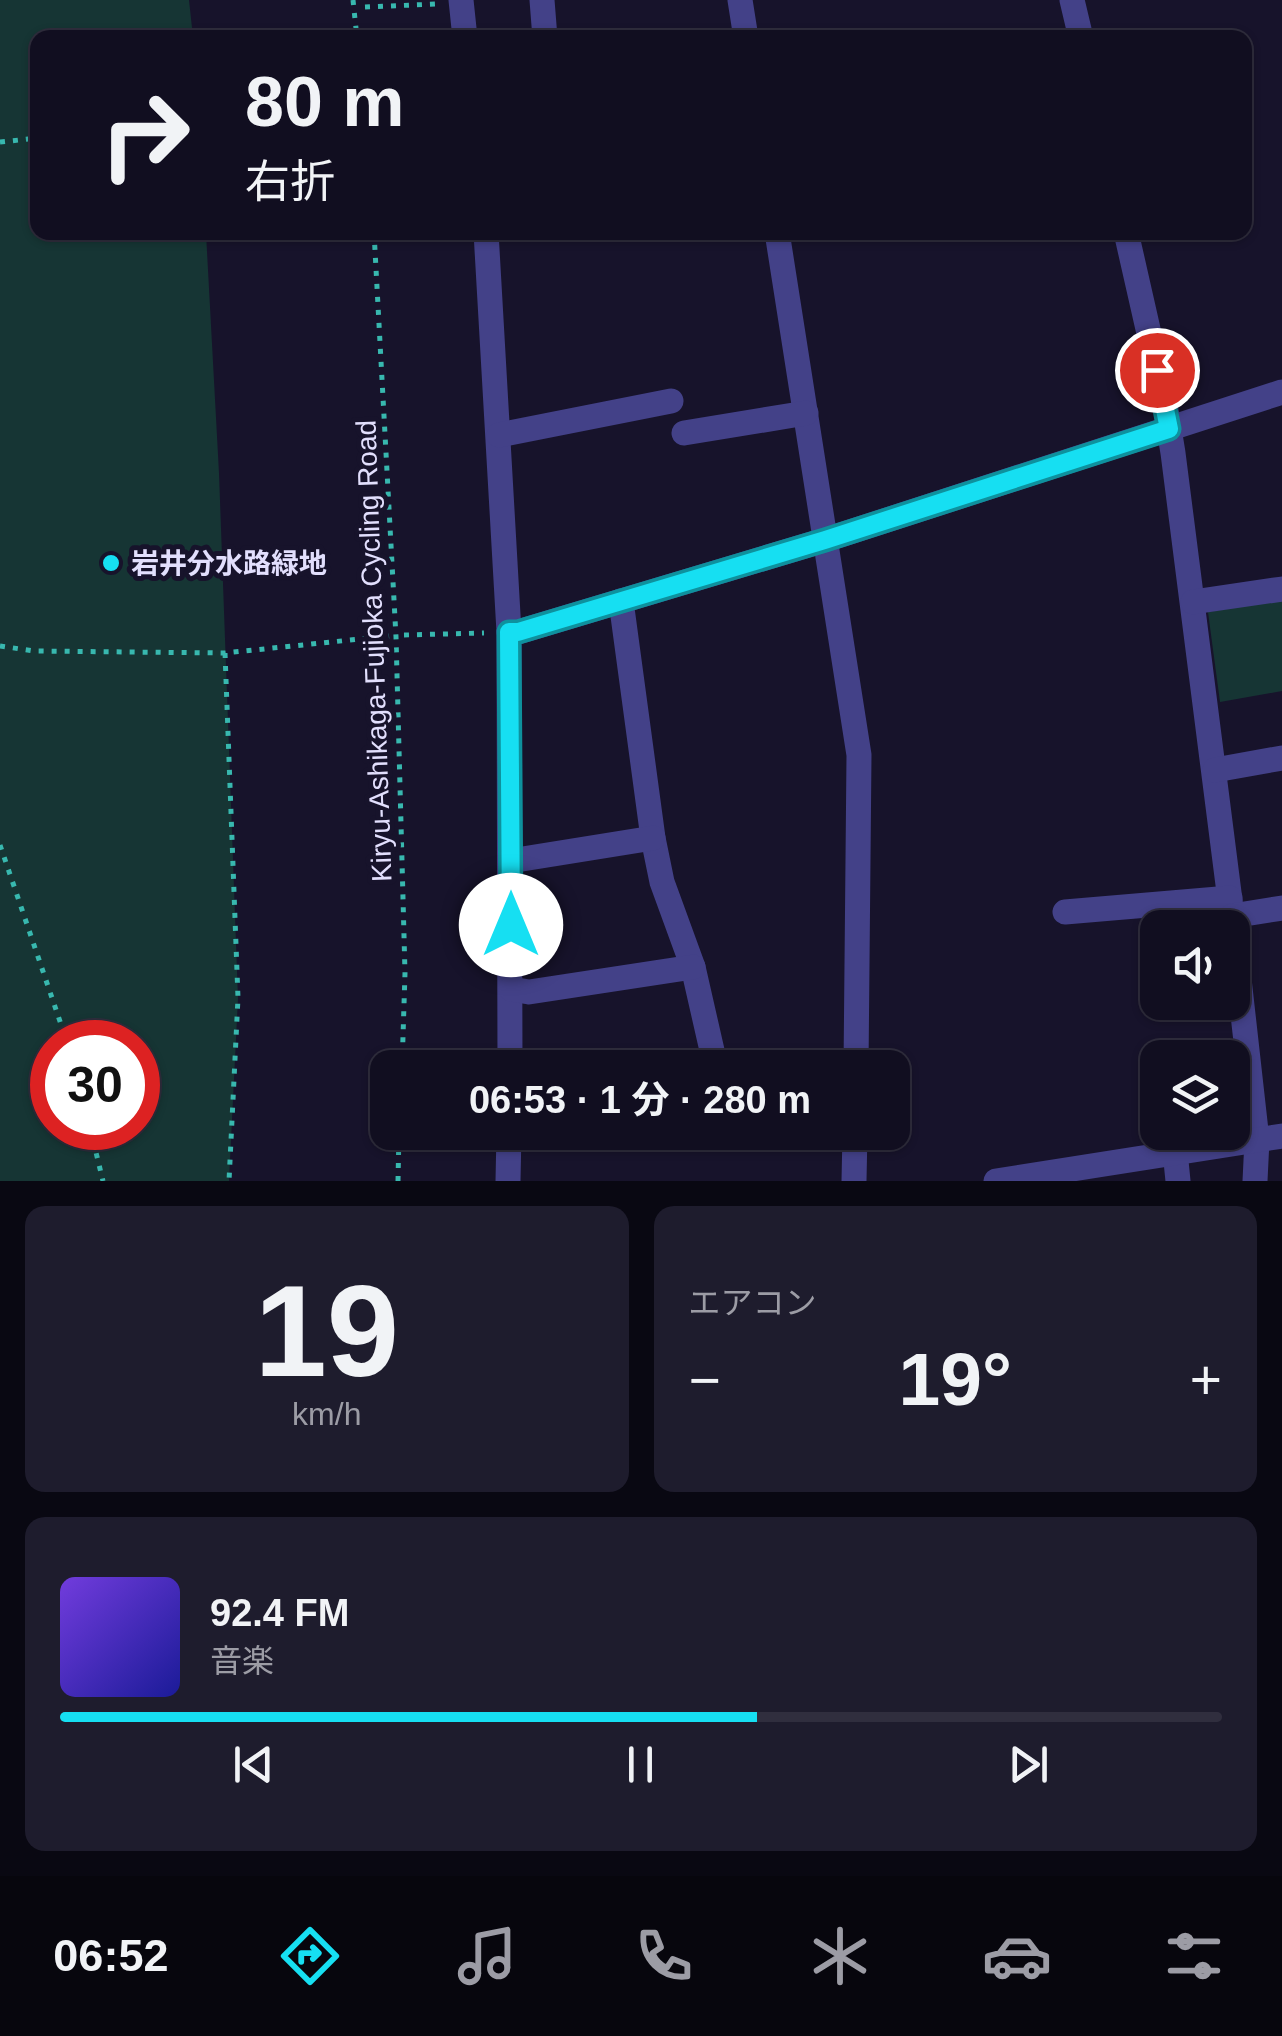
<!DOCTYPE html>
<html lang="ja">
<head>
<meta charset="utf-8">
<style>
	:root { --surface:#110e20; --page:#1e1c2d; --text:#f1f3f6; --muted:#9c9ca5; --line:#302e3e; --accent:#16dff2 }
	body { margin:0; font-family:Arial,"Noto Sans JP",sans-serif; background:var(--page); color:var(--text); height:100vh; display:flex; flex-direction:column; font-size:38px; white-space:nowrap }
	* { box-sizing:border-box; margin:0 }
	p { font-size:32px; color:var(--muted) }
	.icon { flex:none; width:55px; height:55px; fill:none; stroke:currentColor; stroke-width:2; stroke-linecap:round; stroke-linejoin:round }
	.map { position:relative; height:1181px; overflow:hidden }
	.drawer { display:flex; flex-direction:column; gap:25px; padding:25px; background:#090812; flex:1 }
	.drawer>* { flex:none }
	.banner { position:absolute; left:30px; top:30px; width:1222px; height:210px; border-radius:20px; box-shadow:0 2px 8px #0004,0 0 0 2px var(--line); background:#110e20; color:var(--text); overflow:hidden }
	.buttons { position:absolute; left:1140px; top:910px; display:grid; gap:20px }
	.buttons a { display:grid; place-items:center; width:110px; height:110px; border-radius:20px; background:var(--surface); box-shadow:0 2px 8px #0004,0 0 0 2px var(--line); font-size:50px }
	.speed { position:absolute; left:30px; top:1020px; display:flex; gap:20px; font-size:50px; font-weight:700; text-align:center }
	.speed>* { display:grid; place-content:center; width:130px; height:130px; border-radius:50%; background:var(--surface); box-shadow:0 2px 8px #0004,0 0 0 2px var(--line); line-height:1 }
	.speed .limit { border:15px solid #d22; background:#fff; color:#111 }
	.pin { position:absolute; display:grid; place-items:center; width:85px; height:85px; color:#fff; margin:-42px; border:5px solid #fff; border-radius:50%; box-shadow:0 2px 10px #0007 }
	.me { position:absolute; width:110px; margin:-55px; rotate:0deg; stroke-linejoin:round; filter:drop-shadow(0 0 8px #0008) }
	.turn { display:flex; align-items:center; gap:35px; height:210px; padding:0 50px; font-size:45px }
	.turn .icon { width:130px; height:130px; stroke-width:2.5 }
	.turn b { display:block; font-size:70px; line-height:85px }
	.big { font-size:75px; font-weight:700; line-height:1.1 }
	.drawer .card { flex:1; display:flex; flex-direction:column; justify-content:center; gap:15px; min-width:0; padding:0 35px; border-radius:20px; background:var(--page) }
	.drawer .dial { align-items:center; gap:0 }
	.dial b { font-size:130px; line-height:1 }
	.song { display:flex; align-items:center; gap:30px }
	.cover { width:120px; height:120px; border-radius:15px; background:linear-gradient(135deg,hsl(260 70% 55%),hsl(240 70% 35%)) }
	.played { height:10px; border-radius:5px; background:linear-gradient(90deg,var(--accent) 60%,var(--line) 60%) }
	.keys { display:flex; justify-content:space-around; direction:ltr }
	.heat { display:flex; justify-content:space-between; align-items:center; font-size:55px; direction:ltr }
	.drawer .tiles { flex:1; display:grid; gap:25px; grid-template-columns:1fr 1fr }
	.card:last-child { grid-column:span 2 }
	.trip { position:absolute; left:370px; top:1050px; width:540px; height:100px; border-radius:20px; background:var(--surface); box-shadow:0 2px 8px #0004,0 0 0 2px var(--line); font-weight:700; line-height:100px; text-align:center }
	.tabs { display:flex; height:160px; justify-content:space-around; align-items:center; background:#07060d; color:var(--muted) }
	.tabs .icon { width:70px; height:70px }
	.tabs .active { color:var(--accent) }
	.tabs b { font-size:45px; color:var(--text) }
	.map>svg:first-child { display:block }
</style>
</head>
<body>
<div class="map">
<svg width="1282" height="1181" viewBox="0 0 1282 1181">
	<rect width="100%" height="100%" fill="#17132b"/>
	<g fill="#163534" fill-rule="evenodd">
		<path d="M0 0H189L193 37 38 38V232L206 233 219 473 238 998 229 1181H0ZM138 1042V1128H52V1042Z"/>
		<path d="M1282 600V691L1220 702 1208 612Z"/>
	</g>
	<g fill="none" stroke-linecap="round" stroke-linejoin="round">
		<g stroke="#38b8af" stroke-width="5" stroke-dasharray="5 8" stroke-linecap="butt">
			<path d="M353 0 357 38"/>
			<path d="M365 7 437 4"/>
			<path d="M0 142 38 138"/>
			<path d="M374 232 396 637 405 973 402 1068"/>
			<path d="M404 635 484 633"/>
			<path d="M0 646 34 651 225 653 389 636"/>
			<path d="M225 653 238 998 229 1181"/>
			<path d="M0 845 67 1042"/>
			<path d="M90 1128 103 1181"/>
			<path d="M398 1181 399 1132"/>
		</g>
		<g stroke="#434188" stroke-width="25">
			<path d="M461 0 465 38"/>
			<path d="M542 0 545 38"/>
			<path d="M740 0 746 38"/>
			<path d="M1072 0 1081 38"/>
			<path d="M486 232 509 632 510 1068"/>
			<path d="M777 232 859 755 856 1068"/>
			<path d="M1126 232 1165 404 1173 453 1232 916 1257 1140 1255 1181"/>
			<path d="M684 433 806 413"/>
			<path d="M499 435 671 401"/>
			<path d="M621 601 653 838 662 882 693 967 716 1068"/>
			<path d="M1193 602 1282 589"/>
			<path d="M509 632H518L825 540 1282 392"/>
			<path d="M1215 770 1282 758"/>
			<path d="M510 861 653 838"/>
			<path d="M1065 912 1230 898"/>
			<path d="M1232 916 1282 908"/>
			<path d="M511 989 529 992 693 967"/>
			<path d="M1175 1151 1178 1181"/>
			<path d="M508 1181 509 1132"/>
			<path d="M854 1181 855 1132"/>
			<path d="M996 1181 1282 1136"/>
		</g>
	</g>
	<g fill="none" stroke-linecap="round" stroke-linejoin="round">
		<g stroke="#0e919d" stroke-width="25">
			<path id="route" d="M511 925 509 632H518L825 540 1169 429 1157 370"/>
		</g>
		<use href="#route" stroke="#16dff2" stroke-width="18"/>
	</g>
	<circle fill="#16dff2" stroke="#17132b" stroke-width="4" cx="111" cy="563" r="10"/>
	<g text-anchor="middle" dominant-baseline="central" stroke-width="10" stroke-linejoin="round" paint-order="stroke">
		<g font-size="28" font-weight="bold" fill="#e2dffd" stroke="#17132b" text-anchor="start">
			<text x="131" y="563">岩井分水路緑地</text>
		</g>
		<g font-size="28" fill="#e2dffd" stroke="#17132b">
			<text transform="translate(374 651) rotate(-92)">Kiryu-Ashikaga-Fujioka Cycling Road</text>
		</g>
	</g>
</svg>
<div class="buttons">
<a><svg class="icon" aria-label="sound" viewBox="0 0 24 24"><path d="M4 9h4l5-4v14l-5-4H4zM17 9q2 3 0 6"/></svg></a>
<a><svg class="icon" aria-label="layers" viewBox="0 0 24 24"><path d="M12 4l9 5-9 5-9-5zM3 14l9 5 9-5"/></svg></a>
</div>
<div class="speed"><div class="limit">30</div></div>
<div class="pin" style="left:1157px;top:370px;background:#d93025"><svg class="icon" aria-label="arrive" viewBox="0 0 24 24"><path d="M6 21V4h12l-3 4 3 4H6"/></svg></div>
<svg class="me" style="left:511px;top:925px" viewBox="-20 -20 40 40"><circle r="19" fill="#fff"/><path d="M0-13L10 11 0 6-10 11z" fill="#16dff2"/></svg>
<div class="trip">06:53 · 1 分 · 280 m</div>
<div class="banner">
<div class="turn"><svg class="icon" aria-label="right" viewBox="0 0 24 24"><path d="M7 20v-9h11M14 6l5 5-5 5"/></svg><div><b>80 m</b>右折</div></div>
</div>
</div>
<section class="drawer">
<div class="tiles">
<div class="card dial"><b>19</b><p>km/h</p></div>
<div class="card"><p>エアコン</p>
<div class="heat"><a>−</a><b class="big">19°</b><a>+</a></div>
</div>
<div class="card">
<div class="song"><i class="cover"></i><div><b>92.4 FM</b><p>音楽</p></div></div>
<div class="played"></div>
<div class="keys"><svg class="icon" aria-label="previous" viewBox="0 0 24 24"><path d="M18 5L8 12l10 7zM5 5v14"/></svg><svg class="icon" aria-label="pause" viewBox="0 0 24 24"><path d="M8 5v14M16 5v14"/></svg><svg class="icon" aria-label="next" viewBox="0 0 24 24"><path d="M6 5l10 7-10 7zM19 5v14"/></svg></div>
</div>
</div>
</section>
<nav class="tabs">
<b>06:52</b>
<svg class="icon active" aria-label="directions" viewBox="0 0 24 24"><path d="M12 3l9 9-9 9-9-9zM9 14v-3h6M13 9l2 2-2 2"/></svg>
<svg class="icon" aria-label="music" viewBox="0 0 24 24"><path d="M9 18V5l10-2v13"/><circle cx="6" cy="18" r="3"/><circle cx="16" cy="16" r="3"/></svg>
<svg class="icon" aria-label="phone" viewBox="0 0 24 24"><path d="M5 4h4l2 5-3 2q2 4 5 5l2-3 5 2v4C11 20 4 13 5 4z"/></svg>
<svg class="icon" aria-label="climate" viewBox="0 0 24 24"><path d="M12 3v18M4 7l16 10M4 17L20 7"/></svg>
<svg class="icon" aria-label="car" viewBox="0 0 24 24"><path d="M5 17H2v-5l4-1 3-4h7l3 4 3 1v5h-3M9 17h6M6 11h13"/><circle cx="7" cy="17" r="2"/><circle cx="17" cy="17" r="2"/></svg>
<svg class="icon" aria-label="filters" viewBox="0 0 24 24"><path d="M4 7h16M4 17h16"/><circle cx="9" cy="7" r="2"/><circle cx="15" cy="17" r="2"/></svg>
</nav>
</body>
</html>
